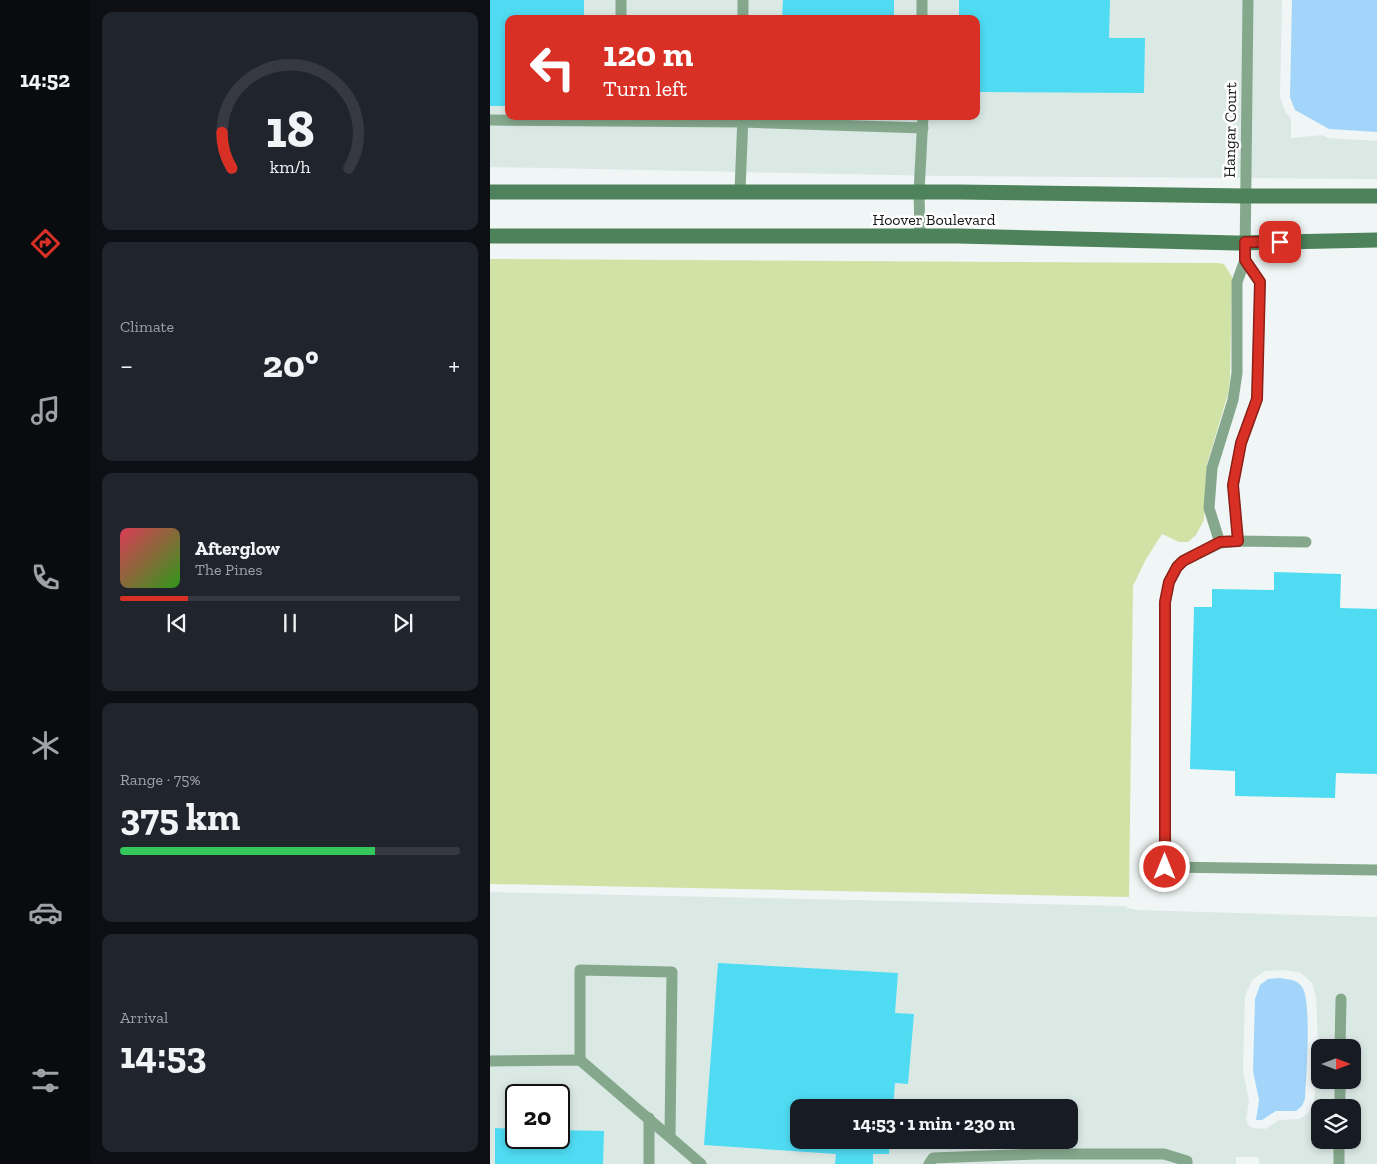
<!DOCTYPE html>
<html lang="en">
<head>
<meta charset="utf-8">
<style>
	:root { --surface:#171b24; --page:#20242c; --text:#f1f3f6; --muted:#9ea1a6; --line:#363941; --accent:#d93025 }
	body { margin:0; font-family:"Zilla Slab",serif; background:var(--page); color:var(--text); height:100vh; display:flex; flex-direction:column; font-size:19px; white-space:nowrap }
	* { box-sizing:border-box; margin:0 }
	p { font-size:16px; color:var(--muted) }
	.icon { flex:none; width:28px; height:28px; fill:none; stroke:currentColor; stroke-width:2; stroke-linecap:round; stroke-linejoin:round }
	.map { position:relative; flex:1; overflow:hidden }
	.drawer { display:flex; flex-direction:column; gap:12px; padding:12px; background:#0d0f14; width:400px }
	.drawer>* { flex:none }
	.banner { position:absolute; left:15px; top:15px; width:475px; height:105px; border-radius:10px; box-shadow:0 2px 8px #0003; background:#d93025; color:#fff; overflow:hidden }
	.needle { width:32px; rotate:90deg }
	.buttons { position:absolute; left:821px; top:1039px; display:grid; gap:10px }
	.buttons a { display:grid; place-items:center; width:50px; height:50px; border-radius:10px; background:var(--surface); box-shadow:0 2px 8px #0003; font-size:25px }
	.speed { position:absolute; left:15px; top:1084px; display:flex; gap:10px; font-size:25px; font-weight:700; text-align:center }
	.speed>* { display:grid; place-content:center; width:65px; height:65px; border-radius:50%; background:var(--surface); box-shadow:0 2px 8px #0003; line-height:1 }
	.speed .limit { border:2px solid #111; border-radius:8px; background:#fff; color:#111 }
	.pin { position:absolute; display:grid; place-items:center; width:42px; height:42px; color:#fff; margin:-21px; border-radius:10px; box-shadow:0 2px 8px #0006 }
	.me { position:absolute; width:55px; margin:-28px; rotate:0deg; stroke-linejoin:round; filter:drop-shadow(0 0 4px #0008) }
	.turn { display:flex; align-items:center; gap:18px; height:105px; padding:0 15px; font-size:22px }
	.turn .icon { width:65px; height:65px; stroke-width:2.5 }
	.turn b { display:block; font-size:35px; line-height:42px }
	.big { font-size:38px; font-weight:800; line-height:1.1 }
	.drawer .card { flex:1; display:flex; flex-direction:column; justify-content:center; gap:8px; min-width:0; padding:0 18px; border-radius:10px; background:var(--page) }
	.drawer .dial { align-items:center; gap:0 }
	.dial svg { height:130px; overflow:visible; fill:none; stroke:var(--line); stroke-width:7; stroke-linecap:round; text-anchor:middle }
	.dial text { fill:var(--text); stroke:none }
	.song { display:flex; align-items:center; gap:15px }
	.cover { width:60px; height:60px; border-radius:8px; background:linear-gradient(135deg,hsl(350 70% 55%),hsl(110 70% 35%)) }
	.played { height:5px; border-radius:2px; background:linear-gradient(90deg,var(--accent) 20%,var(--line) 20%) }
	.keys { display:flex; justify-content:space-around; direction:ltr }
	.heat { display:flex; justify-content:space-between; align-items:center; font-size:28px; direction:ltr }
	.charge { height:8px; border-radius:4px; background:linear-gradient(90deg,#34c759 75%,var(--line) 0) }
	.trip { position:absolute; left:300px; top:1099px; width:288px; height:50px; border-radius:10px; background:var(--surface); box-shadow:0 2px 8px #0003; font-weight:800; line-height:50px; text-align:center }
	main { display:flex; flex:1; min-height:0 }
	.menu { display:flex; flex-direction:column; width:90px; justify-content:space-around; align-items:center; background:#090b0e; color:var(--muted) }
	.menu .icon { width:35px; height:35px }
	.menu .on { color:var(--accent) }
	.menu b { font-size:22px; color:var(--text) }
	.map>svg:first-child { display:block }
</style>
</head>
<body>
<main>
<nav class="menu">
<b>14:52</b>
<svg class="icon on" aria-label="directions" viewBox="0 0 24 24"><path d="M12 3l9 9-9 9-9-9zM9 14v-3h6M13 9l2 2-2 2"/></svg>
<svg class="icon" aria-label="music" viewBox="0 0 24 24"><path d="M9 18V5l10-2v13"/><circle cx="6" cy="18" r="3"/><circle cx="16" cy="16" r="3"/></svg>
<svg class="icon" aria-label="phone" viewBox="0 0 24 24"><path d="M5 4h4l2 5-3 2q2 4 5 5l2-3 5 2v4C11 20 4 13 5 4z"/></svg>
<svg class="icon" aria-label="climate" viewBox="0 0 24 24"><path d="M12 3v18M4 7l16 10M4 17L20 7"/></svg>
<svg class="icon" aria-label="car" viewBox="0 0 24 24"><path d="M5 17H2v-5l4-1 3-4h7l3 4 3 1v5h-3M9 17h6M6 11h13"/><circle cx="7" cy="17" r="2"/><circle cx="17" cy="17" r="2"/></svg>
<svg class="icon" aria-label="filters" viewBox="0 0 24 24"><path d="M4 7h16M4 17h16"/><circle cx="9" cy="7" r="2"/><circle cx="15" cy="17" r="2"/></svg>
</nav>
<section class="drawer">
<div class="card dial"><svg viewBox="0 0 100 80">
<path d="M14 69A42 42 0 1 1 86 69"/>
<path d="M14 69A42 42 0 0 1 8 47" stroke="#d93025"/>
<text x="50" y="56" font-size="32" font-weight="700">18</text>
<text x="50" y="72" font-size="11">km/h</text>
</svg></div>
<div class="card"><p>Climate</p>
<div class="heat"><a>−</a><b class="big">20°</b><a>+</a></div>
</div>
<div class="card">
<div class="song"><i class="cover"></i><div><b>Afterglow</b><p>The Pines</p></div></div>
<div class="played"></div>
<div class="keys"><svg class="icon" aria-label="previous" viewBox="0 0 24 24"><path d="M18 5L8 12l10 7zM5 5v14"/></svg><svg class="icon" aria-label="pause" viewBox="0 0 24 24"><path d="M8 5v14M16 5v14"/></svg><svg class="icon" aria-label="next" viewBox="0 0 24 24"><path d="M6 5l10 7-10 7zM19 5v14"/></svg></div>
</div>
<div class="card"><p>Range · 75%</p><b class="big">375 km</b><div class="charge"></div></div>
<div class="card"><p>Arrival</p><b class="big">14:53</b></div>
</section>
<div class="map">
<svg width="887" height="1164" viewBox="0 0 887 1164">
	<rect width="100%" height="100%" fill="#f0f6f5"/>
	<g fill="#dbe9e5" fill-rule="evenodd">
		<path d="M0 0H792L790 97 796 113 801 118V138L832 135 838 138 887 141V179L454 176 0 167ZM19 19H486V116H19Z"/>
		<path d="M0 892 637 906V908L647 910 887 917V1164H769V1157H746V1164H0ZM793 970 811 973 822 983 826 997 828 1042 824 1102 819 1112 810 1119 789 1120 775 1129 763 1128 758 1125 756 1120 759 1101 753 1070 755 996 762 980 775 971ZM830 1048H862V1080H830ZM26 1095H69V1138H26ZM309 1108H579V1140H309ZM830 1108H862V1140H830Z"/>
	</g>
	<path fill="#d1e2a7" d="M0 259 727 263 734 264 742 277 740 379 738 394 717 464 714 520 706 535 698 542H689L672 534 655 561 643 586 639 897 0 884Z"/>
	<g fill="#a2d5f9">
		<path d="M802 0H887V132L839 129 805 110 800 97Z"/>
		<path d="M791 978C799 980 807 979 812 987 822 1000 816 1079 815 1099L812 1106 806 1111H786L772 1120H766L769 1100 763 1071 765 999 770 985 778 979Z"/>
	</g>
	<g fill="#4fdcf3">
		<path d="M0 0H94V19H19V106H0Z"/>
		<path d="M293 0H404V19H292Z"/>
		<path d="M469 0H620L619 38H655L654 93 486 92V19H469Z"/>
		<path d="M784 572 851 574 850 608 887 609V774L846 773 845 798 745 796V771L700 769 704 607H722V589L784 590Z"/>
		<path d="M228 963 408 973 405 1013 424 1014 418 1084 405 1083 403 1108H309V1140H400L399 1154H383V1164H345L346 1154 214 1145Z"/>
		<path d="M5 1128 26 1129V1138H69V1130L114 1131 113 1164H5Z"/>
	</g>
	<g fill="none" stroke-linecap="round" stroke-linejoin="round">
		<g stroke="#85a88c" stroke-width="11">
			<path d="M253 0V19"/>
			<path d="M432 0V19"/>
			<path d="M131 19V0"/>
			<path d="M0 120 253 122 433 128"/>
			<path d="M250 191 253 116"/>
			<path d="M430 236 429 192 433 116"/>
			<path d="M748 541 743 485 751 443 767 399 770 282 755 260"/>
			<path d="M816 542 748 541 730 543 693 561 687 567 679 582 675 603V867L887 870"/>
			<path d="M730 543 719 508 722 468 743 400 747 373V282L755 260 758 0"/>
			<path d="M850 1048 851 999"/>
			<path d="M90 1060V970L182 972 180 1136"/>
			<path d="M0 1061 90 1060 211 1164"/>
			<path d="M850 1108V1080"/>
			<path d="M159 1164V1118"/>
			<path d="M439 1164 443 1158 549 1154H674L697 1161V1164"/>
			<path d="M849 1164V1140"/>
		</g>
		<g stroke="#4d825a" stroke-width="15">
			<path d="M0 192H468L755 196H887"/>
			<path d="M0 236H468L746 243 887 240"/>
		</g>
	</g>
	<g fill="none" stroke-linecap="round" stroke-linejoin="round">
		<g stroke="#8d1f18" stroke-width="12">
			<path id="route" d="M675 867V602L679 582 687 567 693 561 730 542 748 541 743 485 751 443 767 399 770 282 755 260V242H790"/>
		</g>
		<use href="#route" stroke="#d93025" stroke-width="9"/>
	</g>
	<g text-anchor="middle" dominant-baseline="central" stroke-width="5" stroke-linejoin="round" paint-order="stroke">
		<g font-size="16" fill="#151716" stroke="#fff">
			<text transform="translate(740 130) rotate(-89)">Hangar Court</text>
			<text x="444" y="219">Hoover Boulevard</text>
		</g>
	</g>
</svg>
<div class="buttons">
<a><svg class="needle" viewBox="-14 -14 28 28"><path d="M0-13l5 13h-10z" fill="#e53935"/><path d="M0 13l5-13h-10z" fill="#9ea1a6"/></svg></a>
<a><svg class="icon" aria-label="layers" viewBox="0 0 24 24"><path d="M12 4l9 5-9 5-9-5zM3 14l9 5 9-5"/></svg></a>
</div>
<div class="speed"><div class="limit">20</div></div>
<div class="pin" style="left:790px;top:242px;background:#d93025"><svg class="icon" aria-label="arrive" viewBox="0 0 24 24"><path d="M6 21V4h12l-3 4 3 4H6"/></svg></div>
<svg class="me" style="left:675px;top:867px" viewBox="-20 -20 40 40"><circle r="17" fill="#d93025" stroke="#fff" stroke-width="3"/><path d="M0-11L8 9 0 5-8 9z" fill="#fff"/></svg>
<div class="trip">14:53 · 1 min · 230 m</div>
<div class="banner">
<div class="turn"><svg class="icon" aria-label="left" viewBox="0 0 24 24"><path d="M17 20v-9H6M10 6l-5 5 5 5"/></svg><div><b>120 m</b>Turn left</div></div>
</div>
</div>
</main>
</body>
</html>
